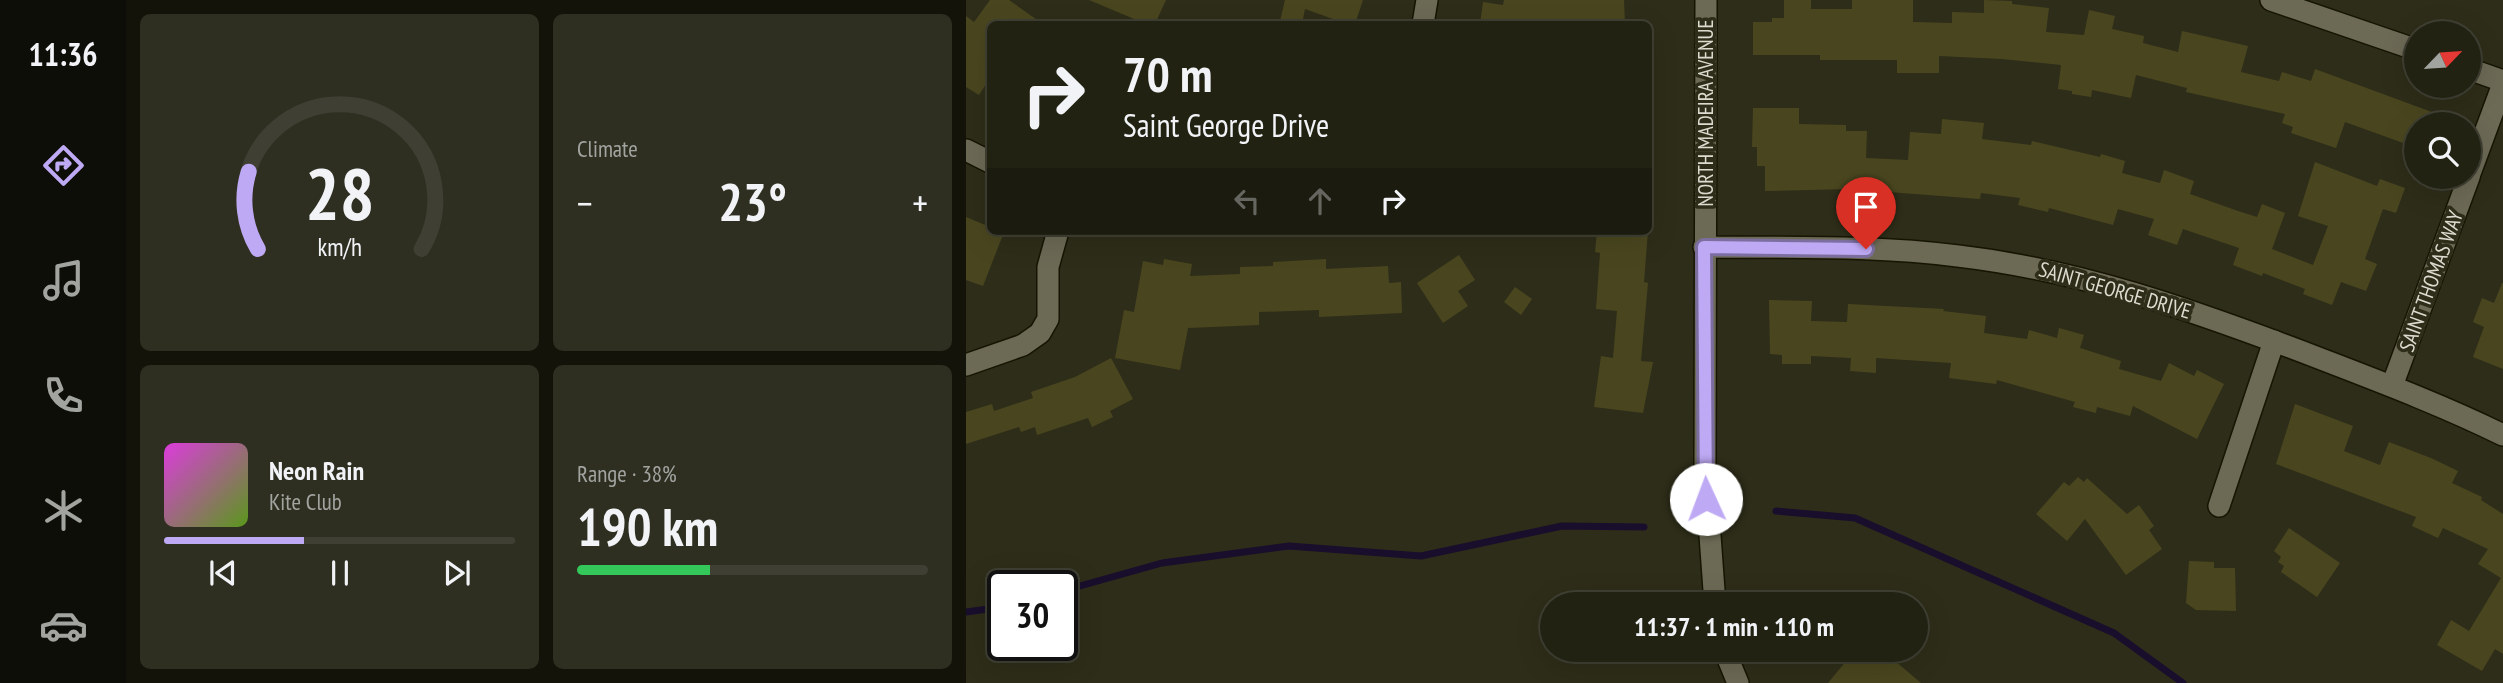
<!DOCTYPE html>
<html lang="en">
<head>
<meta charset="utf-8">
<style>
	:root { --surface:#222213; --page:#2e2f21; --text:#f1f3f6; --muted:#a2a4a0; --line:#3f3f33; --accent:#bea9f4 }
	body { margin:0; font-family:"PT Sans Narrow",sans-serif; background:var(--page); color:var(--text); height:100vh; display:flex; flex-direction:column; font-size:26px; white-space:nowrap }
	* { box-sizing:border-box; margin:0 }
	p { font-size:23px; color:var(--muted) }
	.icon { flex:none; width:38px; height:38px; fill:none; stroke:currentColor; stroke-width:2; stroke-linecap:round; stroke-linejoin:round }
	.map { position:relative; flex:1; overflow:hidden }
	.side { display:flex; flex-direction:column; gap:14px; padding:14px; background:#13130a; width:840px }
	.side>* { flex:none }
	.hud { position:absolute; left:21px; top:21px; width:665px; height:214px; border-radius:10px; box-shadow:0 7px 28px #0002,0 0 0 2px var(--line); background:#222213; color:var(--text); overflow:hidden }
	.needle { width:46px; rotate:65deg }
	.fabs { position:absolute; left:1438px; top:21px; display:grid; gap:14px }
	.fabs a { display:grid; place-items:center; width:77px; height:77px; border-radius:50%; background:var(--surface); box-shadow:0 7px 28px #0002,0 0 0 2px var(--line); font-size:35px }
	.speed { position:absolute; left:21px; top:570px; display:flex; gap:14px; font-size:35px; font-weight:700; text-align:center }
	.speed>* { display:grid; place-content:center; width:91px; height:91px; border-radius:50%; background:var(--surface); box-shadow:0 7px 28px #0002,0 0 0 2px var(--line); line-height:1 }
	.speed .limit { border:4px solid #111; border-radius:10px; background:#fff; color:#111 }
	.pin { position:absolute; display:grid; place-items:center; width:60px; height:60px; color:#fff; margin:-72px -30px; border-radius:50% 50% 50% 0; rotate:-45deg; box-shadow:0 0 7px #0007 }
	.pin .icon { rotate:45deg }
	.me { position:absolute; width:77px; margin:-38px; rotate:358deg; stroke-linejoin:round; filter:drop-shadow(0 0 5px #0008) }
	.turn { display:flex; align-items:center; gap:24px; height:147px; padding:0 21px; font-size:32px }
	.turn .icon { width:91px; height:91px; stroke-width:2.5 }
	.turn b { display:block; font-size:49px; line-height:60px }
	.lanes { display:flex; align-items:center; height:66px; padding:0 21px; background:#0003; justify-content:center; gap:35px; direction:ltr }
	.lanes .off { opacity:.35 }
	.big { font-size:52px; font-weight:800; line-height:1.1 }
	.side .tile { flex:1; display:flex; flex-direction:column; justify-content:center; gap:10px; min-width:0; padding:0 24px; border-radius:10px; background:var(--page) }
	.side .dial { align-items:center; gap:0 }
	.dial svg { height:182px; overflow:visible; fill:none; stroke:var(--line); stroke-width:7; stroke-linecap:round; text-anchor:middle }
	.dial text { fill:var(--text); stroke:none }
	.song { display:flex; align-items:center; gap:21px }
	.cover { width:84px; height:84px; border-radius:10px; background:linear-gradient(135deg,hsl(300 70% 55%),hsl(90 70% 35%)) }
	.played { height:7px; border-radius:4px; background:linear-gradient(90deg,var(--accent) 40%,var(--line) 40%) }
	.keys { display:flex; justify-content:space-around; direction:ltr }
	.heat { display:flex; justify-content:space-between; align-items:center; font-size:38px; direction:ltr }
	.charge { height:10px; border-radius:5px; background:linear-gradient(90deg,#34c759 38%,var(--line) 0) }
	.side .tiles { flex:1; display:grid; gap:14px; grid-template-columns:repeat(2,1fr) }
	.trip { position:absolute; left:574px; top:592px; width:388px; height:70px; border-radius:35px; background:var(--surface); box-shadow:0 7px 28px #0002,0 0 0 2px var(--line); font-weight:800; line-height:70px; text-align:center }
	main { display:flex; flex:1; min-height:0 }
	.tabs { display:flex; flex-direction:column; width:126px; justify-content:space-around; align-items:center; background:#0e0e08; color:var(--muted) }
	.tabs .icon { width:49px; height:49px }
	.tabs .selected { color:var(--accent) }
	.tabs b { font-size:32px; color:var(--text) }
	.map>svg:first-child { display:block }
</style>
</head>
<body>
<main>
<nav class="tabs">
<b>11:36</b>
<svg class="icon selected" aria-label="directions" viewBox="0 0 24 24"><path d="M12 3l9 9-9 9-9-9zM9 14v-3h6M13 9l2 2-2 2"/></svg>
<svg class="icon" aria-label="music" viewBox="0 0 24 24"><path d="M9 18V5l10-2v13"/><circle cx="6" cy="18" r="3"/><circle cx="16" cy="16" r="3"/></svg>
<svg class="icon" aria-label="phone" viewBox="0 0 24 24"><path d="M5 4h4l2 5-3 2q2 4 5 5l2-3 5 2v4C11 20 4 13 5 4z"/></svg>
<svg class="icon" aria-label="climate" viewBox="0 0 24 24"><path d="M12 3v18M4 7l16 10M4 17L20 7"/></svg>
<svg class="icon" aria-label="car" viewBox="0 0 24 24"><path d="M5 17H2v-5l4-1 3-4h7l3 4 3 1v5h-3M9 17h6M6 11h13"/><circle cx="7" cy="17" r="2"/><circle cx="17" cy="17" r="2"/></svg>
</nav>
<section class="side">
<div class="tiles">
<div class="tile dial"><svg viewBox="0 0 100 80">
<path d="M14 69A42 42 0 1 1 86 69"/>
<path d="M14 69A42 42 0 0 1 10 35" stroke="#bea9f4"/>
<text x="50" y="56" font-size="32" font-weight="700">28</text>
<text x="50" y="72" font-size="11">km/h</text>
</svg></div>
<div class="tile"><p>Climate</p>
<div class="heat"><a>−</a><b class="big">23°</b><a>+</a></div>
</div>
<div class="tile">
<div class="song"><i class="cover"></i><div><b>Neon Rain</b><p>Kite Club</p></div></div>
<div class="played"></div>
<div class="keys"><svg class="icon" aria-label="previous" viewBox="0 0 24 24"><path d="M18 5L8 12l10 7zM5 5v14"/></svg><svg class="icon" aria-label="pause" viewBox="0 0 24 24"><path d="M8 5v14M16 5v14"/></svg><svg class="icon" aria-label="next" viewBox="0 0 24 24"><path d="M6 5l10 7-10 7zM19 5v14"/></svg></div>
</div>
<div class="tile"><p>Range · 38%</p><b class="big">190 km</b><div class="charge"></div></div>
</div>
</section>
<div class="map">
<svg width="1537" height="683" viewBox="0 0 1537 683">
	<rect width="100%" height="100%" fill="#2e2d19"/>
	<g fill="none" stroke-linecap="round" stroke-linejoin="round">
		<g stroke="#190e2c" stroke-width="7">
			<path d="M810 511 889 518 1148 633 1217 683"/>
			<path d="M96 591 196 563 323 546 455 556 596 526 678 527"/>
			<path d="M0 612 37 607"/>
		</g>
	</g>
	<g fill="#49461f">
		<path d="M24 0H43L77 24H24V78L13 95 0 87V16L8 22Z"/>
		<path d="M123 0H200L189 24H180Z"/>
		<path d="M319 0H397L389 24H381L339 9 336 24 314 21Z"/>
		<path d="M538 0H658L659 24H514L517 2 537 5Z"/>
		<path d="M818 0H845V9H886V0H947V22L986 23V12L1018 13V0L1046 1V4L1083 8 1080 32 1118 35 1123 10 1149 16 1146 29 1178 36 1177 43 1212 52 1216 31 1282 46 1275 72 1313 81 1316 72 1345 81 1349 69 1493 122V124H1451V148L1379 122 1370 148 1325 133 1327 127 1316 123 1319 114 1220 92 1221 88 1170 75 1165 98 1126 90 1125 97 1106 94V91L1092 89 1095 65 1036 59 973 56V73H931V60H854V55H787V22H806V18H818Z"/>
		<path d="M787 108H833V124L880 125V131H901L900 158 942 160 944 132 975 134 976 119 1018 123 1016 139 1065 145 1066 141 1134 157 1135 154 1159 161 1156 173 1194 183 1198 170 1228 181 1224 194 1272 211 1291 217 1296 204 1319 213 1306 249 1347 265 1362 226 1332 216 1349 162 1411 186 1414 179 1439 188 1430 213 1417 209 1399 259 1411 264 1400 291 1375 282 1366 305 1337 294 1339 289 1297 273 1296 276 1267 265 1273 248 1217 229 1211 245 1182 235 1188 219 1152 209 1147 225 1083 208 1082 212 1052 205 1054 198 1015 193 1014 199 884 189 799 191V166H791V147H786Z"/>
		<path d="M0 217 24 227V231L38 232 17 286 0 280Z"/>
		<path d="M631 231H682L678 282 682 283 675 361 687 362 677 413 628 407 635 356 647 358 651 311 630 309 634 253 629 252Z"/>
		<path d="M493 255 509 280 492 291 502 306 477 323 451 283Z"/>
		<path d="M198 259 226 264 224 276 274 274V267L307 266V262L360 259V269L422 266 423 283 435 282 436 313 353 317V310L293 312V325L222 328 214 370 149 358 158 310 168 312 177 261 197 265Z"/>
		<path d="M1536 283H1537V369L1507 357 1518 327 1507 322 1516 298 1528 303Z"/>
		<path d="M549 287 566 299 555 315 538 302Z"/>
		<path d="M803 300 846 301 845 321 881 322 882 304 978 309 977 311 1020 316 1018 333 1061 339 1063 330 1091 338 1093 328 1118 335 1114 348 1155 361 1153 369 1195 381 1203 363 1228 376 1231 370 1258 384 1231 439 1167 406 1164 416 1131 407 1130 413 1107 407 1109 402 1031 380 1030 384 983 378 985 363 910 358V373L884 371 885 358 845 356V364H816V355L804 354Z"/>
		<path d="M145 358 167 399 144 411 147 417 126 427 122 418 71 435 69 427 55 432 53 427 0 444V412L26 404 28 411 67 398 65 392 109 377Z"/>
		<path d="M1329 404 1387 426 1378 451 1414 465 1423 442 1465 458 1492 471 1486 483 1516 497 1515 500 1537 514V654L1529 649 1516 671 1471 645 1485 620 1503 631 1535 578 1512 564 1522 549 1477 528 1472 538 1446 526 1450 517 1310 464Z"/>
		<path d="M1112 477 1118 482 1121 478 1161 514 1173 505 1188 526 1183 530 1196 549 1160 575 1119 519 1101 541 1070 514 1098 482 1103 486Z"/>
		<path d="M1323 528 1374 563 1351 597 1315 572 1318 566 1312 562 1315 557 1308 551Z"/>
		<path d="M1223 561 1248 562V568H1269L1270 611 1230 610 1220 603Z"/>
		<path d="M890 649H915L955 683H862Z"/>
	</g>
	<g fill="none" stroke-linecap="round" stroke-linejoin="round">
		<g stroke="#161503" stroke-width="24">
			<g id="minor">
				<path d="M740 0 739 467 749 604"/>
				<path d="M1305 0 1451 50"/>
				<path d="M457 24 461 0"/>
				<path d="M1503 69 1537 81"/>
				<path d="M0 150 24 162"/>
				<path d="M1503 176 1537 84"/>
				<path d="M738 247C823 248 908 245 992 256 1113 270 1223 309 1337 352 1404 378 1472 403 1537 435"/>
				<path d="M0 365 57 345 74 333 82 319V267L92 231"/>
				<path d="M1426 386 1503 177"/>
				<path d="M1253 506 1308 341"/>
				<path d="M758 649 772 683"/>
			</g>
		</g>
		<use href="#minor" stroke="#6c6a55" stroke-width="21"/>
	</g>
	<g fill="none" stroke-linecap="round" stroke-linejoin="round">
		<g stroke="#7c6e9f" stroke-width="18">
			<path id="route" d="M740 499 738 247 900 249"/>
		</g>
		<use href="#route" stroke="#bea9f4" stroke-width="12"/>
	</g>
	<g text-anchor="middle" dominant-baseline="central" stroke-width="7" stroke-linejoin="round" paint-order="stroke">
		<g font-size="21" fill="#dcdbcf" stroke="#2e2d19">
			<text transform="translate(739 113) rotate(-90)">NORTH MADEIRA AVENUE</text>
			<text transform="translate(1465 281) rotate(-70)">SAINT THOMAS WAY</text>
			<text transform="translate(1149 290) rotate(16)">SAINT GEORGE DRIVE</text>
		</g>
	</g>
</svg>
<div class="fabs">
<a><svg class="needle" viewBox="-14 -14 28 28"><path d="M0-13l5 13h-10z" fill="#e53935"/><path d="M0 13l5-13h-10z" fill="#a2a4a0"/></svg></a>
<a><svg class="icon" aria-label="search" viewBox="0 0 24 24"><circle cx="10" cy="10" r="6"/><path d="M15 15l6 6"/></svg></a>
</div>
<div class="speed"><div class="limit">30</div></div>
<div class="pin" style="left:900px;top:249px;background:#d93025"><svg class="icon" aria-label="arrive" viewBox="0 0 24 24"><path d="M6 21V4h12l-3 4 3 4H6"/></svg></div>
<svg class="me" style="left:740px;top:499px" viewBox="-20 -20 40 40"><circle r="19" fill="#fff"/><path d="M0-13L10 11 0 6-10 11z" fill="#bea9f4"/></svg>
<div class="trip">11:37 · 1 min · 110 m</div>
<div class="hud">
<div class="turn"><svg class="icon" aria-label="right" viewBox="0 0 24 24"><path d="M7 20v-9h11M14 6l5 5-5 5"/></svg><div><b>70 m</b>Saint George Drive</div></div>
<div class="lanes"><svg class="icon off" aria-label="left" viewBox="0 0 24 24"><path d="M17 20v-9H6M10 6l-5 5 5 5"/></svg><svg class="icon off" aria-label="ahead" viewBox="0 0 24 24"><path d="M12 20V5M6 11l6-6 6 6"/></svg><svg class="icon" aria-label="right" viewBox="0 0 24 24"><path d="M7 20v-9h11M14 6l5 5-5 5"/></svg></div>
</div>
</div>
</main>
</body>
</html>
